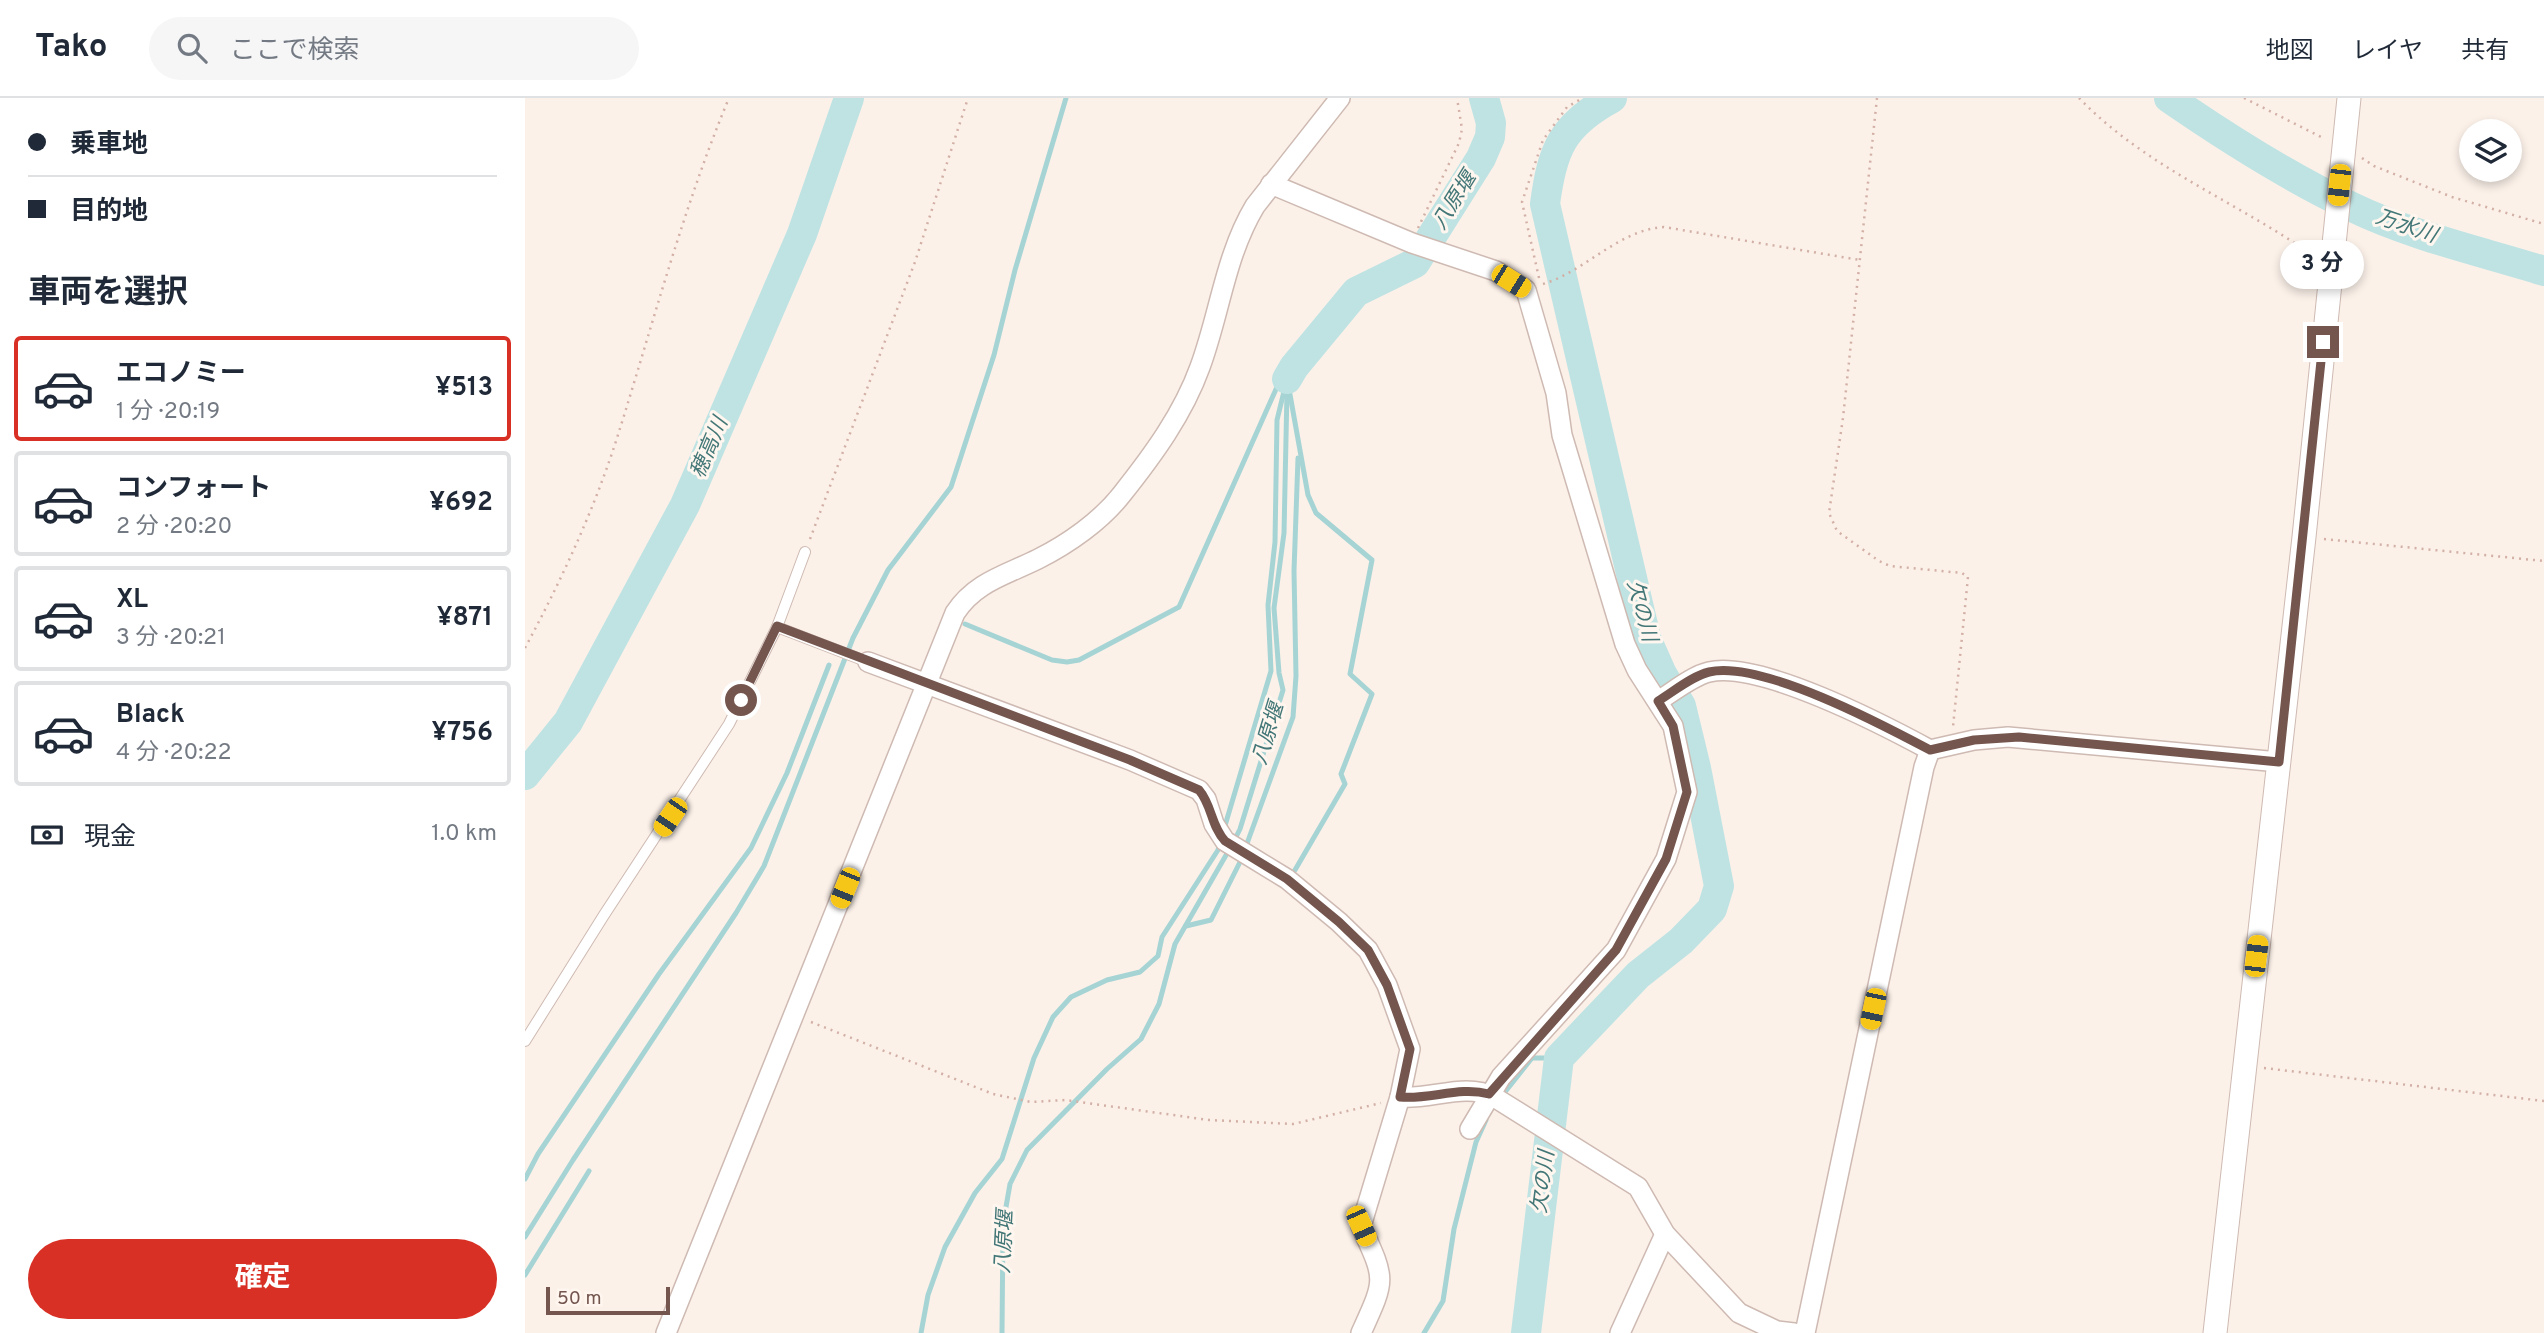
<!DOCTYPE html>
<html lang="ja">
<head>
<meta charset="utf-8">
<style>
  :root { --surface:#fff; --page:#f6f6f7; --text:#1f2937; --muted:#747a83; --line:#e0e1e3; --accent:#d93025 }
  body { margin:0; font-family:Overpass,"Noto Sans JP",sans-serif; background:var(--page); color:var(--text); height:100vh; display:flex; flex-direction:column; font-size:26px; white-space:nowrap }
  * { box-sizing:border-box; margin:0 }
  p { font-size:23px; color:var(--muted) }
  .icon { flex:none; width:38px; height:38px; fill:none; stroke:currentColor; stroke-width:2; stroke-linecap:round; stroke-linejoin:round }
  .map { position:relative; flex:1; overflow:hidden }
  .panel { display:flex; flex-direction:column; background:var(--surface); width:525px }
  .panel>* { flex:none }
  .guide { display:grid; align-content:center; height:154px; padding:0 28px; background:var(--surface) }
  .tools { position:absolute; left:1934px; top:21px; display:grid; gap:14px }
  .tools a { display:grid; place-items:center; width:63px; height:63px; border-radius:50%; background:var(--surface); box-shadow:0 4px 10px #0003; font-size:35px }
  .scale { position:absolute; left:21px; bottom:18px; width:124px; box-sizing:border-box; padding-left:7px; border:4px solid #74564e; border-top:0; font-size:19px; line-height:24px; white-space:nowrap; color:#74564e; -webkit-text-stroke:5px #fef6ef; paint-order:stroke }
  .end { position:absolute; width:32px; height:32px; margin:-16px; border:9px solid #74564e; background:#fff; box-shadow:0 0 0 4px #fff }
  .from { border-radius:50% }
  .bubble { position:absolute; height:49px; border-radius:24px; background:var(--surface); box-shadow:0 4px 10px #0003; font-size:23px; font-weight:700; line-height:49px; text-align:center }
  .car { position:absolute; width:21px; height:42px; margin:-21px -10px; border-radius:9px; box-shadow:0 0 5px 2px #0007; background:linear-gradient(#f5c518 24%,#345 0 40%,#f5c518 0 76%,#345 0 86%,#f5c518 0) }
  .guide b { display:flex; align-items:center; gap:24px; height:66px; font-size:26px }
  .guide b+b { border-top:2px solid var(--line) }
  .guide i { width:18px; height:18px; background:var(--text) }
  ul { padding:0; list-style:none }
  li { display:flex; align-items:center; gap:21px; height:105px; margin:0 14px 10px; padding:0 14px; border:4px solid var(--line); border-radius:7px }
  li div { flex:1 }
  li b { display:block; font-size:26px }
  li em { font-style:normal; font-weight:700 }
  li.on { border-color:var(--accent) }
  li>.icon { width:63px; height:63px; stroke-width:1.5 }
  h2 { padding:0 28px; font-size:32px; line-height:84px }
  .pay { display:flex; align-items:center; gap:18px; height:77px; padding:0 28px; font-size:26px }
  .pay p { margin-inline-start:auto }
  .button { display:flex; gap:14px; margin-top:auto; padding:14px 28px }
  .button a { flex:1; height:80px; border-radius:42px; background:var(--accent); color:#fff; font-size:28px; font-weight:700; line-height:80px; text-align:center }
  header { display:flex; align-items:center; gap:42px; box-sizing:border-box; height:98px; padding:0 35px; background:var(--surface); border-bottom:2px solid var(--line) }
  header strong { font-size:33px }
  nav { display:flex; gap:38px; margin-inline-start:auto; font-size:24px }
  .search { width:490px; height:63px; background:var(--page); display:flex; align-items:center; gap:18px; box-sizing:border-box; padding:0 24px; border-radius:38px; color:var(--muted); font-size:26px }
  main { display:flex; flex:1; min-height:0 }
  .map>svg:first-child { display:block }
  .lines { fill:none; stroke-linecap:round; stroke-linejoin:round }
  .stream { stroke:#a6d4d4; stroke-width:5 }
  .river { stroke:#bfe3e3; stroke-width:30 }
  .service-casing { stroke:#cebab2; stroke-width:12 }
  .minor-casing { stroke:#cebab2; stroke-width:22 }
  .tertiary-casing { stroke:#cebab2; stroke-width:25 }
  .path { stroke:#d3b0a6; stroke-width:2.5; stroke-dasharray:2 5; stroke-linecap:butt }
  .service { stroke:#fff; stroke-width:10 }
  .minor { stroke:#fff; stroke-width:19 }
  .tertiary { stroke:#fff; stroke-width:23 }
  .route { stroke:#74564e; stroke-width:9 }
  .labels { text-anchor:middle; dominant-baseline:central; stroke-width:6; stroke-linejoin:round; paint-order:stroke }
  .water-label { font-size:21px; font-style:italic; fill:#437777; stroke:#fef6ef }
</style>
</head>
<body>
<header>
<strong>Tako</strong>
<div class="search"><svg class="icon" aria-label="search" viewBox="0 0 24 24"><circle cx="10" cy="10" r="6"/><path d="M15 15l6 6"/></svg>ここで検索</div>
<nav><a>地図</a><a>レイヤ</a><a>共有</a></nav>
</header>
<main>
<section class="panel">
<div class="guide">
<b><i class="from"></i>乗車地</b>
<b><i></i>目的地</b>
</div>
<h2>車両を選択</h2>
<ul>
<li class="on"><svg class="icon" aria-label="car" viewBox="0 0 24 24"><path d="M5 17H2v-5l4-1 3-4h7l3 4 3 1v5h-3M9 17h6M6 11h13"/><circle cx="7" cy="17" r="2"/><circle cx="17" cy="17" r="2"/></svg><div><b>エコノミー</b><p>1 分 · 20:19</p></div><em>¥513</em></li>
<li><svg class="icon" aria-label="car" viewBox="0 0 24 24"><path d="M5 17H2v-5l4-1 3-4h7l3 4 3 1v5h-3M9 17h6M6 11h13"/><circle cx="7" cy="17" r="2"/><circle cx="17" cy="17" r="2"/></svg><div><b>コンフォート</b><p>2 分 · 20:20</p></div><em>¥692</em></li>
<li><svg class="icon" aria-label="car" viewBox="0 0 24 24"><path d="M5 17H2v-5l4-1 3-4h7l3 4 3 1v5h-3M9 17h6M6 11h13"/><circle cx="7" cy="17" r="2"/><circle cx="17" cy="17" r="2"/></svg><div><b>XL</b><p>3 分 · 20:21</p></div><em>¥871</em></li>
<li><svg class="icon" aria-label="car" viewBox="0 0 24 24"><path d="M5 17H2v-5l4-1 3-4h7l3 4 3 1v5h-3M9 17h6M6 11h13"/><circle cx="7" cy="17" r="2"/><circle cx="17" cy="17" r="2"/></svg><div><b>Black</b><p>4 分 · 20:22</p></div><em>¥756</em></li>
</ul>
<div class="pay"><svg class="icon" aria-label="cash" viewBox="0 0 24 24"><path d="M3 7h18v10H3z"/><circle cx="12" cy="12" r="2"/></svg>現金<p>1.0 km</p></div>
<div class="button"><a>確定</a></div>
</section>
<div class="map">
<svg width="2019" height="1235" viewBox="0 0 2019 1235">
  <rect width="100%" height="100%" fill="#fbf1e9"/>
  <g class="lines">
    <g class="stream">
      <path d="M764 291 783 397 791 415 847 462 825 576 847 596 816 676 820 686 770 772"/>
      <path d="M440 526 527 562 542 564 554 562 654 509 752 289 762 281"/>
      <path d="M699 731 746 573 743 507 750 444 752 322 762 281"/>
      <path d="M709 743 715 731 758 592 754 575 749 510 759 435 762 293"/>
      <path d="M720 751 768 619 771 578 769 473 773 360"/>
      <path d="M661 828 686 822 717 760"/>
      <path d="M976 999 1007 960H1034"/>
      <path d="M0 1081 13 1056 134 876 226 750 262 675 304 567"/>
      <path d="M0 1139 48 1062 211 815 239 768 328 540 363 472 426 389 469 257 490 172 541 0"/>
      <path d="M0 1177 64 1073"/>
      <path d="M396 1235 403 1197 420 1149 450 1095 477 1061 509 960 528 919 546 899 582 882 615 874 633 858 637 839 693 752 696 744"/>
      <path d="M477 1235 478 1126 485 1086 502 1052 582 971 616 941 634 906 650 846 704 752"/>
      <path d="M899 1235 918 1203 929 1131 951 1044 961 1022"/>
    </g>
    <g class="river">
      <path d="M1644 0C1702 40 1763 79 1827 109 1887 138 1955 153 2019 173"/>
      <path d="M762 281 769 269 831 194 890 165 956 60 965 39 966 25 959 0"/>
      <path d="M0 677 43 624 160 407 277 136 324 0"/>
      <path d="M1001 1235 1034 960 1113 877 1156 843 1187 811 1194 788 1171 670 1156 608 1137 576 1121 540 1020 106C1027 52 1037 27 1087 0"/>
    </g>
    <g class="service-casing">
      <g id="service">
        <path d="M252 529 343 564"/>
        <path d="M0 943 79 817 204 626 252 529 280 454"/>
      </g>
    </g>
    <g class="minor-casing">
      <g id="minor">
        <path d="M746 86 887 145 971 173 1001 192 1031 295 1037 337 1100 546 1112 572 1148 628 1162 694 1141 761 1091 852 976 979 945 1031"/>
        <path d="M343 564 605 662 674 692 681 701 689 726 700 743 762 781 814 824 843 852 862 887 885 951 875 999 836 1128C861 1183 861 1180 836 1235"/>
        <path d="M1133 603C1148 594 1167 578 1184 574 1234 562 1359 627 1405 652L1449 642 1483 639 1754 664"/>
        <path d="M875 999C906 1002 940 984 969 999L1113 1089 1140 1136 1214 1215 1252 1233 1269 1235"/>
        <path d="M141 1235 430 515C450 484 481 477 513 461 543 446 576 423 597 396 628 357 658 316 675 269 695 215 700 158 730 108L815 0"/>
        <path d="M1095 1235 1140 1136"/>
        <path d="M1280 1235 1399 669 1405 652"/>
      </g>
    </g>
    <g class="tertiary-casing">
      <path id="tertiary" d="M1690 1235 1779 439 1824 0"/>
    </g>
    <g class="path">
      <path d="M1352 0 1318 320 1304 415 1312 433 1354 463 1365 468 1437 475 1443 479 1428 629"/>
      <path d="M1554 0C1621 69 1706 101 1783 154L1785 176"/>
      <path d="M1719 0 1800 41"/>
      <path d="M1837 60 1849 68 1927 99 2019 126"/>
      <path d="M893 130 934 45 937 31 932 0"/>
      <path d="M1014 180 997 104 1018 42 1042 9 1058 0"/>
      <path d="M1018 186C1061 173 1093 132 1139 129L1335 162"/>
      <path d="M285 441 390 164 443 0"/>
      <path d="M1799 441 2019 463"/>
      <path d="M0 550C36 483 69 412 92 340 128 226 158 110 204 0"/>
      <path d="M286 924 468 996 506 1004 540 1002 684 1022 768 1026 856 1005"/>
      <path d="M1739 970 2019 1003"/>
    </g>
    <use href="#service" class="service"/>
    <use href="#minor" class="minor"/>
    <use href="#tertiary" class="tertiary"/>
  </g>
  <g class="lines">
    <path class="route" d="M216 602 252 528 605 662 674 692C687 707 686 728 700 743L762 781 814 824 843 852 862 887 885 951 875 999C905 1002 934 988 964 996L1091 852 1141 761 1162 694 1148 628 1133 603C1148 594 1167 578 1184 574 1236 562 1358 627 1405 652L1449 642 1494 639 1754 664 1798 244"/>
  </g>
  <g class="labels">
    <g class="water-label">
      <text transform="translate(930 103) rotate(-58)">八原堰</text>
      <text transform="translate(1881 129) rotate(19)">万水川</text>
      <text transform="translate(185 350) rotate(-67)">穂高川</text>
      <text transform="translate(1116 513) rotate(75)">欠の川</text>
      <text transform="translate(744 636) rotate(-73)">八原堰</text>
      <text transform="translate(1019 1084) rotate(-83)">欠の川</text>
      <text transform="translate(480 1144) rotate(-87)">八原堰</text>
    </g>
  </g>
</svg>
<div class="tools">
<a><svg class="icon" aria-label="layers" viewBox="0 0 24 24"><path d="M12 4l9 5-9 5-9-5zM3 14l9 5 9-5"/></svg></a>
</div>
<div class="scale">50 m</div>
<i class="end from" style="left:216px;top:602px"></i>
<i class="end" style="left:1798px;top:244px"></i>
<div class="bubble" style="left:1755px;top:142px;width:84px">3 分</div>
<i class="car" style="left:1814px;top:87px;rotate:186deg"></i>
<i class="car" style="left:986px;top:183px;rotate:122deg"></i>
<i class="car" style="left:145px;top:719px;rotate:214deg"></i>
<i class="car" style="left:320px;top:790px;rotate:202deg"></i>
<i class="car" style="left:1731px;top:858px;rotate:7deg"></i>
<i class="car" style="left:1348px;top:911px;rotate:192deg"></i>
<i class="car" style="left:836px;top:1128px;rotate:156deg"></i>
</div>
</main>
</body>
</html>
